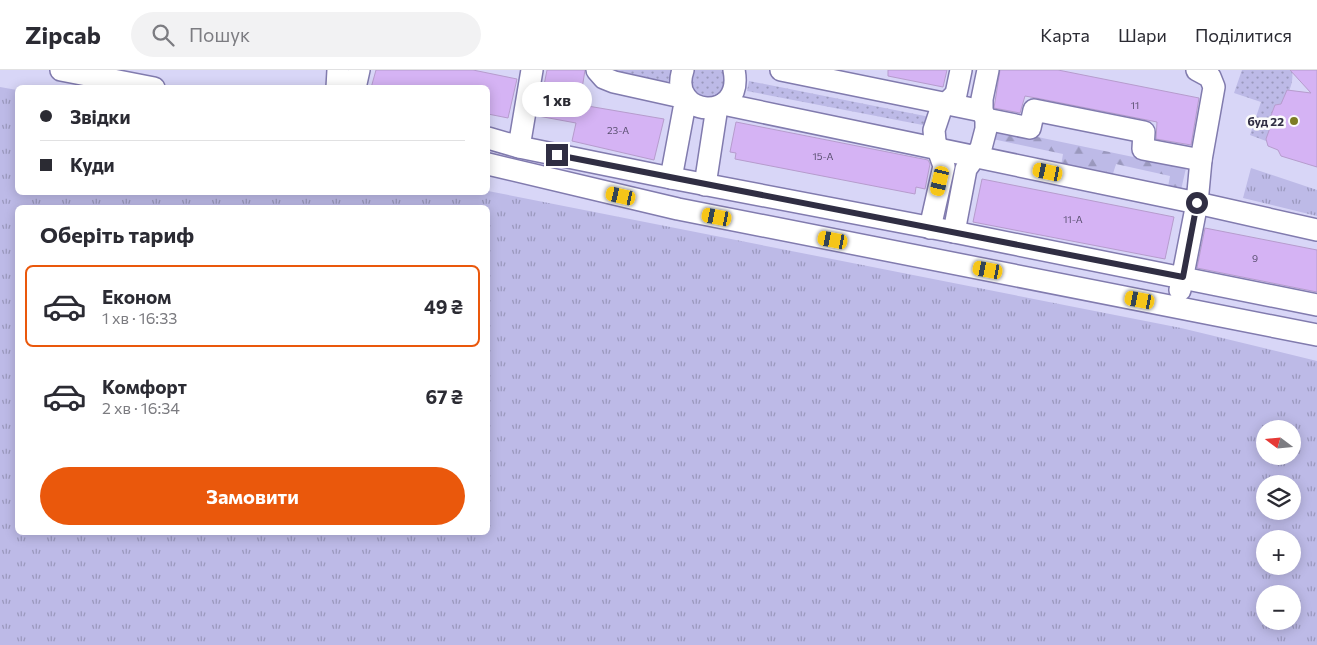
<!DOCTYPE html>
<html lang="uk">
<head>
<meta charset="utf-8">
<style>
  :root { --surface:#fff; --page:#f2f2f3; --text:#2b2b33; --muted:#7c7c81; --line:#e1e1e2; --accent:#ea580c }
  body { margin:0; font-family:Commissioner,sans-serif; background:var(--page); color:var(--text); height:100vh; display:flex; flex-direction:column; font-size:19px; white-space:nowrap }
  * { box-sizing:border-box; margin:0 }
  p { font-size:16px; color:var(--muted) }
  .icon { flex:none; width:28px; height:28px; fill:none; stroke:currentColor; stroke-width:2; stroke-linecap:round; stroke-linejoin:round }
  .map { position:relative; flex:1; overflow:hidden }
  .panel { position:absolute; left:15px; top:135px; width:475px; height:330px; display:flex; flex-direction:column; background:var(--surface); border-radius:8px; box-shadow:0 2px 12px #0003 }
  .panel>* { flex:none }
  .top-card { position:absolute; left:15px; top:15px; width:475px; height:110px; border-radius:8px; box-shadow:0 2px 12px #0003; display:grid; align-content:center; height:110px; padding:0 25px; background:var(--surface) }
  .needle { width:32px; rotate:286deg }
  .buttons { position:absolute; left:1256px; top:350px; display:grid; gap:10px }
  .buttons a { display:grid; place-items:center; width:45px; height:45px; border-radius:50%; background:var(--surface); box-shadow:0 2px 12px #0003; font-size:25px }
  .end { position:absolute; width:22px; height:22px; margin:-11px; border:6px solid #302e43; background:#fff; box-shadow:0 0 0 2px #fff }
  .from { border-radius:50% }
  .bubble { position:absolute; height:35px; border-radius:18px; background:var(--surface); box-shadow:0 2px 12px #0003; font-size:16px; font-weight:700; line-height:35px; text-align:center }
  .car { position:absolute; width:15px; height:30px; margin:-15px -8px; border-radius:6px; box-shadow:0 0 4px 1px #0007; background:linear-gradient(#f5c518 24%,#345 0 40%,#f5c518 0 76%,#345 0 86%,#f5c518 0) }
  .top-card b { display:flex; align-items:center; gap:18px; height:48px; font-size:19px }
  .top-card b+b { border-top:1px solid var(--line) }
  .top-card i { width:12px; height:12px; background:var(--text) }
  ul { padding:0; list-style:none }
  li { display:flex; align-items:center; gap:15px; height:82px; margin:0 10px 8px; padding:0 15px; border:2px solid transparent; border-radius:8px }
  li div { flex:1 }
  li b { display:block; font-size:19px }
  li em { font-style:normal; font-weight:700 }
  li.active { border-color:var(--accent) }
  li>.icon { width:45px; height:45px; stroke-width:1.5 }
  h2 { padding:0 25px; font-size:22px; line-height:60px }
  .action { display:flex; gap:10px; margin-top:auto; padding:10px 25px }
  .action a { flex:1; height:58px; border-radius:30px; background:var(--accent); color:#fff; font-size:20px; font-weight:700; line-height:58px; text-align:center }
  header { display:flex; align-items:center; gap:30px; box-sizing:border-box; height:70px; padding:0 25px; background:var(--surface); border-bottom:1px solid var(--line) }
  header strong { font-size:24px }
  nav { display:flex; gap:28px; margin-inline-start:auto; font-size:18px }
  .search { width:350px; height:45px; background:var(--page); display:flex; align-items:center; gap:12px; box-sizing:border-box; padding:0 18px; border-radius:28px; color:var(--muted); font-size:19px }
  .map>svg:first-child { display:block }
  .grass { fill:url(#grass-tufts); fill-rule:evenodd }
  .forest { fill:url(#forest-firs) }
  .park { fill:url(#park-dots) }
  .building { fill:#d5b3f4; stroke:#b69ccd }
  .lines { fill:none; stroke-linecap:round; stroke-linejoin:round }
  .minor-casing { stroke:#817bae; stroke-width:24 }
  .minor { stroke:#fff; stroke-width:21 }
  .route { stroke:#302e43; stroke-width:6 }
  .poi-dot { fill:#7d7c24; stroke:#fbfbfb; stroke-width:2 }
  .labels { text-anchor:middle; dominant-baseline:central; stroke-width:5; stroke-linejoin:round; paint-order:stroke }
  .number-label { font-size:10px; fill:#594f6f }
  .poi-label { font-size:12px; font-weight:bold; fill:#302e43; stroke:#fbfbfb; text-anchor:end }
</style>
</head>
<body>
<header>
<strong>Zipcab</strong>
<div class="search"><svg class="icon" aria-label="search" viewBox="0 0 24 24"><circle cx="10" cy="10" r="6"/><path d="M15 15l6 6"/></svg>Пошук</div>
<nav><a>Карта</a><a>Шари</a><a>Поділитися</a></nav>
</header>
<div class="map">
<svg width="1317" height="575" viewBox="0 0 1317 575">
  <defs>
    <pattern id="grass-tufts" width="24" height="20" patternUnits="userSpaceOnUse" patternTransform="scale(1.25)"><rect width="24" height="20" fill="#bdbae7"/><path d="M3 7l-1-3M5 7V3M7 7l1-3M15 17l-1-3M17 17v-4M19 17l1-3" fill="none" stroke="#9a98bd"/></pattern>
    <pattern id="forest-firs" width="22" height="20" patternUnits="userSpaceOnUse" patternTransform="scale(1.25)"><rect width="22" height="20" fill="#bdbae7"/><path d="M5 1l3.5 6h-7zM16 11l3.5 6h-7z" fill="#9a98bd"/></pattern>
    <pattern id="park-dots" width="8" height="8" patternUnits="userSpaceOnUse" patternTransform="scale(1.25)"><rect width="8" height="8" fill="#bdbae7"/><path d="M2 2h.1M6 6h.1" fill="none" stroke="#9a98bd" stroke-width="1.8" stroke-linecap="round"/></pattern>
  </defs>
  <rect width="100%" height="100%" fill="#d8d6f7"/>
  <g class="grass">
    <path d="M0 17 17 20 18 122 488 121 1181 258 1317 291V575H0ZM18 138H488V462H18ZM1265 359H1292V386H1265ZM1265 414H1292V441H1265ZM1265 469H1292V496H1265ZM1265 524H1292V551H1265Z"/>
    <path d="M1251 98 1317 120V146L1243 128Z"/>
  </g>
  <path class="forest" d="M990 57 1186 98 1181 120 1168 117 1170 106 1116 94 1112 107 1061 96 1063 84 988 68Z"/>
  <g class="park">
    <path d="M608 0H673C673 8 666 13 660 18Z"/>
    <path d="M688 0H727L731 9 718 29 693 25Z"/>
    <path d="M1242 0H1292C1294 13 1289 23 1281 34L1275 35 1270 48 1271 55 1266 71 1250 65 1261 32 1234 23Z"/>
    <path d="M749 11 930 47 928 56 747 21Z"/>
  </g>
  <g class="building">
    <path d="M376 0H473L517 9 508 48 488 44V18H371Z"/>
    <path d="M547 0H585L582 19 576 34 664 49 654 90 572 71 576 53 538 46Z"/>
    <path d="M888 0H947L943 17 888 6Z"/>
    <path d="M1000 0H1058L1199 28 1191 75 1156 69 1157 52 1036 28 1025 26 1020 43 994 38Z"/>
    <path d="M1290 0H1317V97L1281 86 1278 80 1268 76 1266 69 1271 55 1270 48 1275 35 1281 34 1287 20 1311 23Z"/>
    <path d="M736 52 928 90 930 94 925 119 916 117 915 124 735 89 736 83 730 82Z"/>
    <path d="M982 109 1174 147 1165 189 973 152Z"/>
    <path d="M1205 158 1317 180V222L1197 198Z"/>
  </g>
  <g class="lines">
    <g class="minor-casing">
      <g id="minor">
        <path d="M61 0 154 18"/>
        <path d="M597 0 604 8 614 12 686 28 671 108"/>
        <path d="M683 0C667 47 745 54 734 0"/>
        <path d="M781 0 982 41"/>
        <path d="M337 18 338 0"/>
        <path d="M355 18 359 0"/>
        <path d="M723 34 1197 133 1201 90 1214 17 1210 7 1197 0"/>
        <path d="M986 49 1030 58 1034 40 1144 62 1143 79 1201 90"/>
        <path d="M488 68 519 77 671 108 954 162 1317 235"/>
        <path d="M519 77 532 0"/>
        <path d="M488 94 678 139 1317 265"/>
        <path d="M705 115 717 37"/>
        <path d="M930 158 944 96 935 71 934 60 941 39 956 24 961 0"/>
        <path d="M954 162 966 99 981 78 986 59V49L982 41V29L988 0"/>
        <path d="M1180 220 1197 133 1317 160"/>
      </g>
    </g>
    <use href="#minor" class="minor"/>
  </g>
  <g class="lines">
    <path class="route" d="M557 85 1183 207 1197 133"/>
  </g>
  <circle class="poi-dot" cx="1294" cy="51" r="5"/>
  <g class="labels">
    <g class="number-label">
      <text x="1135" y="35">11</text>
      <text x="618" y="60">23-А</text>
      <text x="823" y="86">15-А</text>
      <text x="1073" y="149">11-А</text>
      <text x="1255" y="188">9</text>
    </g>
    <g class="poi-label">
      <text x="1284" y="51">буд 22</text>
    </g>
  </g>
</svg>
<div class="buttons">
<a><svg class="needle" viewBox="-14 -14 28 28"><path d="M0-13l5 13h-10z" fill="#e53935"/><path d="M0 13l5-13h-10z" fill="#7c7c81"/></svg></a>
<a><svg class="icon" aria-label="layers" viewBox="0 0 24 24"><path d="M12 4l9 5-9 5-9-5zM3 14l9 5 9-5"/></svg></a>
<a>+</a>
<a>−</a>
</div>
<i class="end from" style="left:1197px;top:133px"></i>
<i class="end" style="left:557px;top:85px"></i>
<div class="bubble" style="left:522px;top:12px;width:70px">1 хв</div>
<i class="car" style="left:1048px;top:102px;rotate:282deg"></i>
<i class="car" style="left:940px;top:111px;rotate:193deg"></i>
<i class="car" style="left:621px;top:126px;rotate:283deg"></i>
<i class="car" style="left:717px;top:147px;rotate:281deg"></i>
<i class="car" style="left:833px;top:170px;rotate:281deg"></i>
<i class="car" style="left:988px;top:200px;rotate:281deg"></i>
<i class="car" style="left:1140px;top:230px;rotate:281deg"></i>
<div class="top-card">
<b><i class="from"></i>Звідки</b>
<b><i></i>Куди</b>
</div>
<section class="panel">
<h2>Оберіть тариф</h2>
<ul>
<li class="active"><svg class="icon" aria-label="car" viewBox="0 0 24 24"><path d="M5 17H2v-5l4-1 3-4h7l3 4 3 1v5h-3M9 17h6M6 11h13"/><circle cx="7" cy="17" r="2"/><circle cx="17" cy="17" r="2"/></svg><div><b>Економ</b><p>1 хв · 16:33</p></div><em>49 ₴</em></li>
<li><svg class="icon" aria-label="car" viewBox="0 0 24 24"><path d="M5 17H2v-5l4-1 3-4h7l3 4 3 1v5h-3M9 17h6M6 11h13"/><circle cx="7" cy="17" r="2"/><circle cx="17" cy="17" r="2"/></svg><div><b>Комфорт</b><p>2 хв · 16:34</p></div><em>67 ₴</em></li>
</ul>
<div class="action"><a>Замовити</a></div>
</section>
</div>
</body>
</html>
